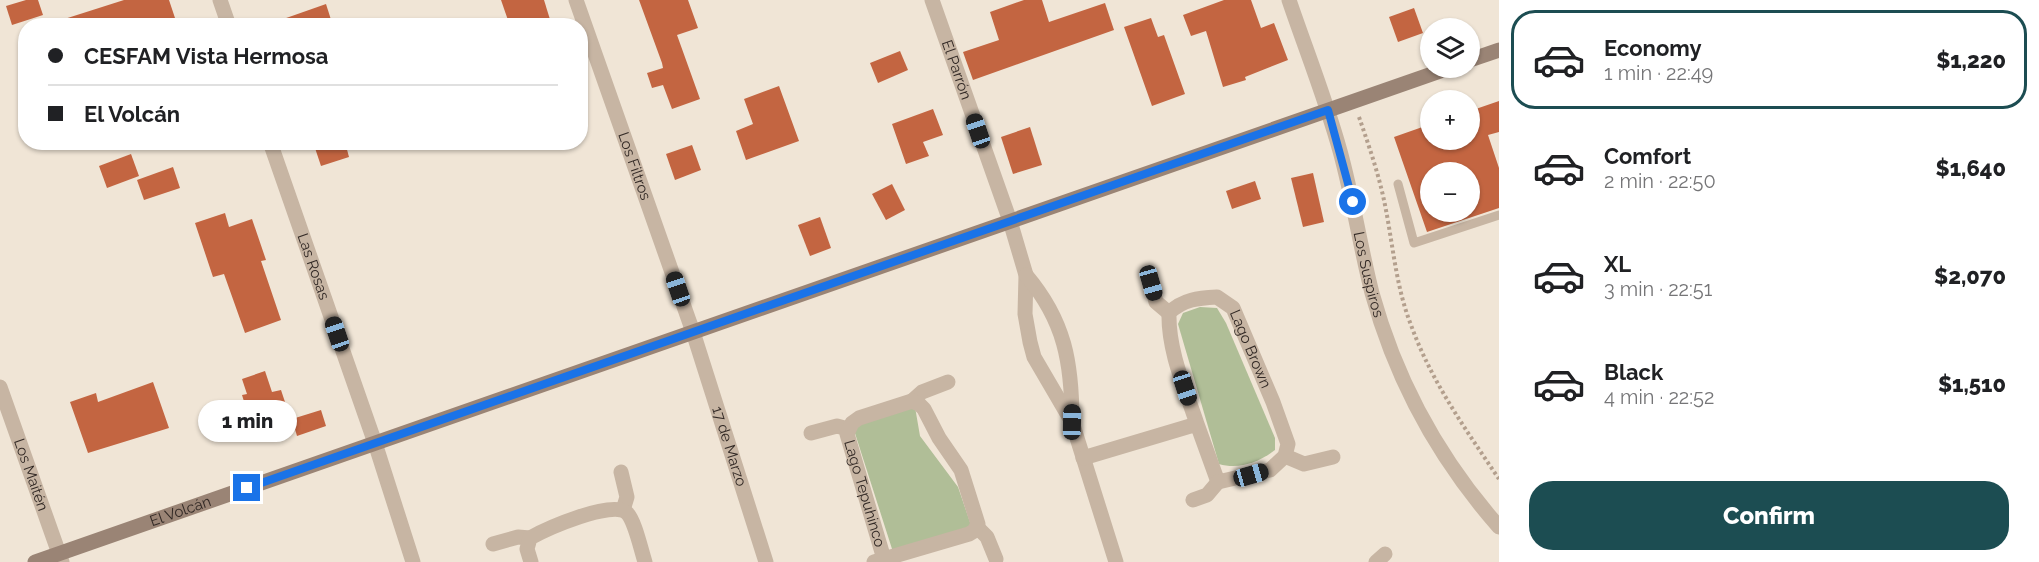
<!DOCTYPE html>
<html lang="en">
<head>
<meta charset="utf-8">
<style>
  :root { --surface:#fff; --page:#f6f6f6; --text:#202124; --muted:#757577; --line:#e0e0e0; --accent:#1c4d52 }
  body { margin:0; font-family:Raleway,sans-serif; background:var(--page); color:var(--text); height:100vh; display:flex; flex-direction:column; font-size:22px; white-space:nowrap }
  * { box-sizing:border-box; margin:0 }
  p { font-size:20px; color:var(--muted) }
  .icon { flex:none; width:33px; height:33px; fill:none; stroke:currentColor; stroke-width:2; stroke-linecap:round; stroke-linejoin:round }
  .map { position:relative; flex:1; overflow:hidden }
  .panel { display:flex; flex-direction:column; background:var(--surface); width:540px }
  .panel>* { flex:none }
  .banner { position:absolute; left:18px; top:18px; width:570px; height:132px; border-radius:24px; box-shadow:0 2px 4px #0004; display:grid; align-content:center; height:132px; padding:0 30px; background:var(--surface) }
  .buttons { position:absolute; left:1420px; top:18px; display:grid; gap:12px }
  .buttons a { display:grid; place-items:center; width:60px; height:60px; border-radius:50%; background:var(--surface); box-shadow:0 2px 4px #0004; font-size:30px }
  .end { position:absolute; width:27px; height:27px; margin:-14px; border:8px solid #1a73e8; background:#fff; box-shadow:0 0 0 3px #fff }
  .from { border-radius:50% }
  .bubble { position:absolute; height:42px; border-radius:21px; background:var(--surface); box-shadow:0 2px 4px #0004; font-size:20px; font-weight:800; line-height:42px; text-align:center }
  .car { position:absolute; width:18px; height:36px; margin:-18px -9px; border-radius:8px; box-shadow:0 0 4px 2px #0007; background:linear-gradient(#222 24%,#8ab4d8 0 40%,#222 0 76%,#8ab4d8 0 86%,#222 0) }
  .banner b { display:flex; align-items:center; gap:21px; height:57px; font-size:22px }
  .banner b+b { border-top:2px solid var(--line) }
  .banner i { width:15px; height:15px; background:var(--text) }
  ul { padding:10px 0 0; list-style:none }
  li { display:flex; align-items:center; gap:18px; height:99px; margin:0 12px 9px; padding:0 18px; border:3px solid transparent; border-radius:24px }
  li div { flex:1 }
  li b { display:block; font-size:22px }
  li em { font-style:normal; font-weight:800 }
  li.active { border-color:var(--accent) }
  li>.icon { width:54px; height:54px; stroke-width:1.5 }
  .primary-button { display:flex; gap:12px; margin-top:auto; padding:12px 30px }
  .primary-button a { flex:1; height:69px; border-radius:24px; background:var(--accent); color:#fff; font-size:24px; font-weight:800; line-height:69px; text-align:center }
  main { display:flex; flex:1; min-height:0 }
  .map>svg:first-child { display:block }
  .green { fill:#b0be97 }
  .building { fill:#c36541; fill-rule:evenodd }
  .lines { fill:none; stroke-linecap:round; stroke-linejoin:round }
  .path { stroke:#b39f8d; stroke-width:4; stroke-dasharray:3 3; stroke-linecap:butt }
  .lane { stroke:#c7b5a3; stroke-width:9 }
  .street { stroke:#c7b5a3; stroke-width:15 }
  .secondary { stroke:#9a8475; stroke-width:15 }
  .route { stroke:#1a73e8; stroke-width:8 }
  .labels { text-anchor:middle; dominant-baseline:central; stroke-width:4.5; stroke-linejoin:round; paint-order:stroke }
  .street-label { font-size:15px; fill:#322925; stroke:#f8efe2 }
</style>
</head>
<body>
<main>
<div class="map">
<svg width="1499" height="562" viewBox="0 0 1499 562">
  <rect width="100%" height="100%" fill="#f0e5d6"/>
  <g class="green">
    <path d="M1200 307 1217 308 1226 323 1275 438V450C1259 462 1239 470 1219 464L1178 324 1183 313Z"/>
    <path d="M915 407 920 436 958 487 972 528 893 552 853 427Z"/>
  </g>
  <g class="building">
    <path d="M26 0H38L43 15 12 25 6 6Z"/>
    <path d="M124 0H169L175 18 153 26H55V22Z"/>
    <path d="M501 0H544L552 26H510Z"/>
    <path d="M639 0H688L698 28 677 35 700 99 672 109 663 85 652 88 647 73 663 68 662 63Z"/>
    <path d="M1024 0H1042L1049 22 1105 3 1114 30 973 80 963 52 999 40 990 12Z"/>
    <path d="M1224 0H1251L1261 28 1274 23 1288 60 1245 77 1246 80 1223 87 1206 31 1191 36 1183 15Z"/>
    <path d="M326 4 333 26H272V23Z"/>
    <path d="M1414 8 1423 33 1398 42 1389 17Z"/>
    <path d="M1151 18 1158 37 1164 35 1185 94 1152 106 1124 27Z"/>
    <path d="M900 51 908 70 878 83 870 63Z"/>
    <path d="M779 86 799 141 746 160 736 131 753 124 744 99Z"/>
    <path d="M1499 101V132L1488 135 1499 168V208L1427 232 1394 137 1431 124V140H1470V111ZM1431 172H1470V212H1431Z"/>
    <path d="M933 109 943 135 923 142 929 156 906 164 892 124Z"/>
    <path d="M1030 127 1042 165 1013 174 1001 137Z"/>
    <path d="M313 142H345L349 157 321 166Z"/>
    <path d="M692 145 701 170 675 180 666 154Z"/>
    <path d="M131 154 139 176 107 188 99 166Z"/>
    <path d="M173 167 180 188 144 200 137 180Z"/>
    <path d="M1313 173 1324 222 1303 227 1291 178Z"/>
    <path d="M1255 181 1261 199 1232 209 1226 191Z"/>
    <path d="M892 184 905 210 886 220 872 194Z"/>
    <path d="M225 213 229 227 252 219 266 260 261 261 281 320 245 333 224 274 213 277 195 223Z"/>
    <path d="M820 217 831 248 810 256 798 225Z"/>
    <path d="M265 371 272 392 281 390 289 414 252 427 242 395 247 394 242 379Z"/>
    <path d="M153 382 169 428 88 453 70 402 96 393 98 402Z"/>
    <path d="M321 410 326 426 297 436 292 419Z"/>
  </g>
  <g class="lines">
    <path class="path" d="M1359 117C1369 146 1379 175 1385 205 1393 245 1396 287 1411 325 1431 381 1466 430 1499 479"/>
    <path class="lane" d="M1398 184 1414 243 1499 215"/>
    <g class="street">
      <path d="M220 0 229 26"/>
      <path id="s1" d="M576 0 693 332 766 562"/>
      <path id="s2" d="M932 0 1010 221 1026 275 1025 314 1030 342 1034 357 1072 422 1116 562"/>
      <path id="s3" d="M1289 0C1306 50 1326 100 1340 151 1353 198 1360 246 1372 293 1396 380 1439 459 1499 527"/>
      <path id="s4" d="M270 142 375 443 413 562"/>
      <path d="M1026 275C1065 321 1072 363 1072 422"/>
      <path d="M1151 283 1156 302 1169 313"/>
      <path id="s5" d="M0 387 62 562"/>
      <path d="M912 401 922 392 948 382"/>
      <path d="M811 433 837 426 848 429"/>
      <path d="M1285 456 1304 464 1333 457"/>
      <path id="s6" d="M1083 458 1197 424C1185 388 1168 351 1169 313 1183 299 1199 298 1217 297L1233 308 1273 402 1288 444 1285 456 1270 470 1218 482 1197 424"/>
      <path d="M621 472 627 497 623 510"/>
      <path d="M1193 500 1207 495 1218 482"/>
      <path d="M977 527 987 537 996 559"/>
      <path d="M493 544 518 537 530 538"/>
      <path d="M531 562 527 549 530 538C546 529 613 499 627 513 635 521 641 550 645 562"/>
      <path id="s7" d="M874 562 884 559 969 534 974 531 978 524 961 470 939 438 924 409 919 404 912 401 859 418 852 423 847 434 884 559"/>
      <path d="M1376 562 1385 554"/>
    </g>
    <g class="secondary">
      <path d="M1470 60 1499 50"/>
      <path id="s8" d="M35 562 1449 68"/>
    </g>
  </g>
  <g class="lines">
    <path class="route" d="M247 488 1328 110 1353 202"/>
  </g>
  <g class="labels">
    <g class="street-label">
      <text stroke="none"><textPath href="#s2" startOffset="74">El Parrón</textPath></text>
      <text stroke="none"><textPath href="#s1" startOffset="176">Los Filtros</textPath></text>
      <text stroke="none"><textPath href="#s4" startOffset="132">Las Rosas</textPath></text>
      <text stroke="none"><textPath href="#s3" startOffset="286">Los Suspiros</textPath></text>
      <text stroke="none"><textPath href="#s6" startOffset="350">Lago Brown</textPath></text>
      <text stroke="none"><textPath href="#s1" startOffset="472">17 de Marzo</textPath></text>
      <text stroke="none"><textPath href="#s5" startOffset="93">Los Maitén</textPath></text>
      <text stroke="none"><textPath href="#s7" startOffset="394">Lago Tepuhinco</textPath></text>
      <text stroke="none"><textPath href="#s8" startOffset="154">El Volcán</textPath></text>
    </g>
  </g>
</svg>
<div class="buttons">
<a><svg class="icon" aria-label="layers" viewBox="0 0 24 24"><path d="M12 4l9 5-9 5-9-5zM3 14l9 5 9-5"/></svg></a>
<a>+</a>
<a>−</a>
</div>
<i class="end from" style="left:1353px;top:202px"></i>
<i class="end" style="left:247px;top:488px"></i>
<div class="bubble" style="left:198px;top:400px;width:99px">1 min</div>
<i class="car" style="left:978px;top:131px;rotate:341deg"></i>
<i class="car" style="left:1151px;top:283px;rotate:164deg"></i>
<i class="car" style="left:678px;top:289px;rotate:341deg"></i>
<i class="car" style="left:337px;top:334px;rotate:341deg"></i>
<i class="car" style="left:1185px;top:388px;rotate:162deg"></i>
<i class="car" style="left:1072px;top:422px;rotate:1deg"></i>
<i class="car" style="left:1251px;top:475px;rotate:74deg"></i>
<div class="banner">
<b><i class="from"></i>CESFAM Vista Hermosa</b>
<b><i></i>El Volcán</b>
</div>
</div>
<section class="panel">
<ul>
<li class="active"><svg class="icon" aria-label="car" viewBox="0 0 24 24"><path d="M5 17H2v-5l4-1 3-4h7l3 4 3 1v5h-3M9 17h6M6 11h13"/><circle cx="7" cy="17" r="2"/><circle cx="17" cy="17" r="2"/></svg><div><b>Economy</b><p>1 min · 22:49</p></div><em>$1,220</em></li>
<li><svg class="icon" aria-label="car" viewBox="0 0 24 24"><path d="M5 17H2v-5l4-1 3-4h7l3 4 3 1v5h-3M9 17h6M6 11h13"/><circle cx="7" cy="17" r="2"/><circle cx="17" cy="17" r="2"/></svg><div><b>Comfort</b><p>2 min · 22:50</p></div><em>$1,640</em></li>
<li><svg class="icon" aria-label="car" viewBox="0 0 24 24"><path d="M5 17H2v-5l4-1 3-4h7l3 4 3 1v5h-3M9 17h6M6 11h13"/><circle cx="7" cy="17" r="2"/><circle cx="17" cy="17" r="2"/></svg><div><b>XL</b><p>3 min · 22:51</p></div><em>$2,070</em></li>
<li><svg class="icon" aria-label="car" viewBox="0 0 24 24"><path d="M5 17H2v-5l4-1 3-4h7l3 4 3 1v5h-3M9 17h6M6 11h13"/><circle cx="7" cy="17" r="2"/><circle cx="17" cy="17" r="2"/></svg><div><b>Black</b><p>4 min · 22:52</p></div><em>$1,510</em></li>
</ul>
<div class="primary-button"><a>Confirm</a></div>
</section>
</main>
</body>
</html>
